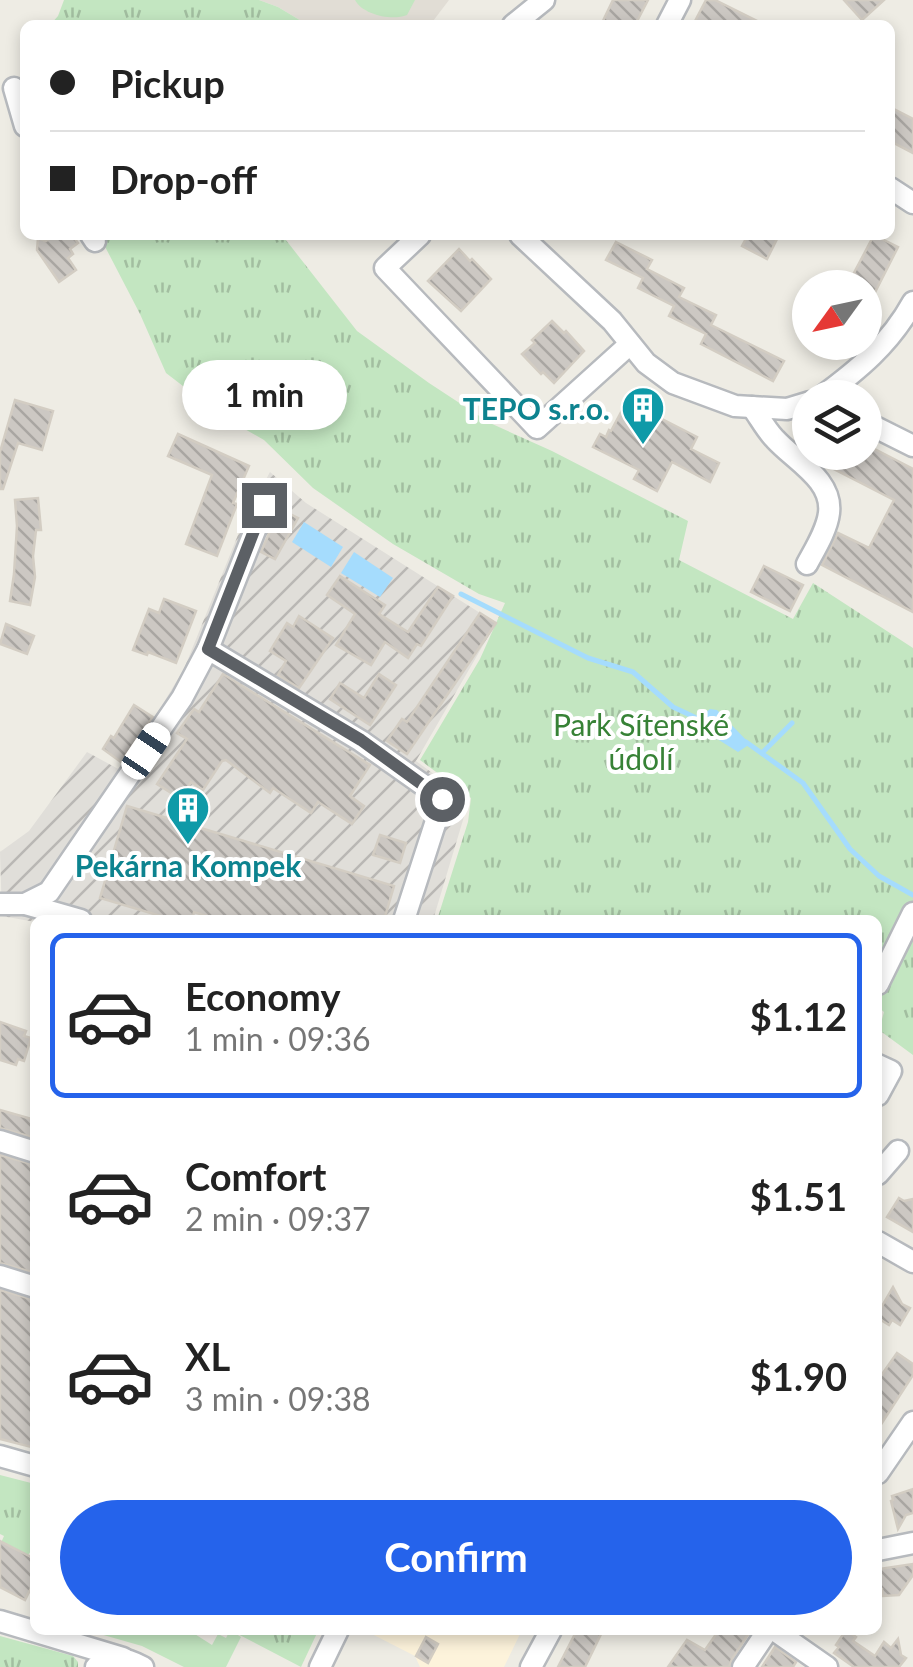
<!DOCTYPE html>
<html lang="en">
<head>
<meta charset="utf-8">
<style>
  :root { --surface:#fff; --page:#f6f6f6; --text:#222; --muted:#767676; --line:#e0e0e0; --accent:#2563eb }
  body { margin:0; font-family:Lato,sans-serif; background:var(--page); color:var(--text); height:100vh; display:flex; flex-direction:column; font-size:38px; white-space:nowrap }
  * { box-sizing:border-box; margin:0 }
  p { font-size:32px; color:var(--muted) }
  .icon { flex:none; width:55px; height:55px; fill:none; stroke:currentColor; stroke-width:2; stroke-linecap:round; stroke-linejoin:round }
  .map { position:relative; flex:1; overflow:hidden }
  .panel { position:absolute; left:30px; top:915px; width:852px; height:720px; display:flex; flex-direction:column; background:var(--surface); border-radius:15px; box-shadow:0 5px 15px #0003 }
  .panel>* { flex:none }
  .banner { position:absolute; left:20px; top:20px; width:875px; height:220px; border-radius:15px; box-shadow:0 5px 15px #0003; display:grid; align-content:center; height:220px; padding:0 30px; background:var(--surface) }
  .needle { width:65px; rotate:237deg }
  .fabs { position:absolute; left:792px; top:270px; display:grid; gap:20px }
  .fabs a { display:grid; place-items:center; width:90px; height:90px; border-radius:50%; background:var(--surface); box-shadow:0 5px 15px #0003; font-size:50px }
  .end { position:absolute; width:45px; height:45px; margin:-22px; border:12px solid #5c6065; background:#fff; box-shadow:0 0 0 5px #fff }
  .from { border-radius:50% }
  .bubble { position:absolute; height:70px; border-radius:35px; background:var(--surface); box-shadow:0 5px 15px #0003; font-size:32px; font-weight:700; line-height:70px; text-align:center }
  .car { position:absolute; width:30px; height:60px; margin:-30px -15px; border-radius:12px; box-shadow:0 0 8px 2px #0007; background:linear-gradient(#fff 24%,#345 0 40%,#fff 0 76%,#345 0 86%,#fff 0) }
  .banner b { display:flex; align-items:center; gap:35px; height:95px; font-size:38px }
  .banner b+b { border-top:2px solid var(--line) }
  .banner i { width:25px; height:25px; background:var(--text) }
  ul { padding:18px 0 0; list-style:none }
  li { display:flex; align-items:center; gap:30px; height:165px; margin:0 20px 15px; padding:0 10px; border:5px solid transparent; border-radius:15px }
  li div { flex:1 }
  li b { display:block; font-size:38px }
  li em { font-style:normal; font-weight:700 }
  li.selected { border-color:var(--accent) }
  li>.icon { width:90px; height:90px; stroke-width:1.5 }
  .button { display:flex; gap:20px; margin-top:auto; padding:20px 30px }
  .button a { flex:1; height:115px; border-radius:60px; background:var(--accent); color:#fff; font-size:40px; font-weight:700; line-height:115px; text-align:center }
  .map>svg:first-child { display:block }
  .commercial { fill:#fdf3db }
  .industrial { fill:url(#industrial-furrows) }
  .education { fill:#e1ddd5 }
  .grass { fill:#c3e6c1 }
  .park { fill:url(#park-tufts) }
  .water { fill:#a5dcfd }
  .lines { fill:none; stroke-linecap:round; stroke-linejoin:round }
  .stream { stroke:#a5dcfd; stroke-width:5 }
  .building { fill:url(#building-back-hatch); stroke:#d3cdc3; stroke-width:2.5 }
  .minor-casing { stroke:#b7babe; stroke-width:25 }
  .minor { stroke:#fff; stroke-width:20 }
  .route { stroke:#5c6065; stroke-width:12 }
  .labels { text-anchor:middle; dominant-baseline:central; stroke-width:8; stroke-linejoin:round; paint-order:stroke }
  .culture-label { font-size:30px; font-weight:bold; fill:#0d838f; stroke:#fff; text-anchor:end }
  .park-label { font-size:30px; fill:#378236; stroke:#fff }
</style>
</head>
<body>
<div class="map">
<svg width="913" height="1667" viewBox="0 0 913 1667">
  <defs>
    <pattern id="industrial-furrows" width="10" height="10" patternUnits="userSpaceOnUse" patternTransform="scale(2.5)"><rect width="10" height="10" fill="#e0ded9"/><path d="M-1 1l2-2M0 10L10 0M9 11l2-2" fill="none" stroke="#b9b7b4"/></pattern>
    <pattern id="park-tufts" width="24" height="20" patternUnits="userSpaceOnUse" patternTransform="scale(2.5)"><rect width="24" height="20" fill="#c3e6c1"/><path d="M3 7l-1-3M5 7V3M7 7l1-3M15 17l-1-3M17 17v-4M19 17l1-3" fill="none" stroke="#a2bea0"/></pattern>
    <pattern id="building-back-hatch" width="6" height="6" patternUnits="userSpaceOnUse" patternTransform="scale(2.5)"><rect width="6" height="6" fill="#ccc8c3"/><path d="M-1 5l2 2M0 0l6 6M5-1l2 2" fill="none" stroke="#a9a6a2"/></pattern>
  </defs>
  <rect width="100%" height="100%" fill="#eeece4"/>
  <path class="commercial" d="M364 1630H522L504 1667H420L415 1656Z"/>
  <path class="industrial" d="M270 472 306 503 496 623 416 761 469 800 433 920 35 922 2 916 0 852 29 831 87 752 122 771 184 669 244 520Z"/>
  <path class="education" d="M259 0H449L430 25H308L278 7Z"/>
  <g class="grass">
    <path d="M355 0H415L407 15C392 21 363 15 355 0Z"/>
    <path d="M86 1630H141L148 1633 150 1630H182L188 1633 190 1631 212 1645 218 1634 226 1638 230 1630 241 1637 226 1667H184L142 1646Z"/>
  </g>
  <g class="park">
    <path d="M64 0H259L278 7 308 25H50L58 16Z"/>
    <path d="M99 235H282L357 331 429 383 490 423 552 451 688 521 679 560 793 619 813 583 913 648V1055L879 1030 884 1012 878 1007V920H437L468 822 471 798 420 760 480 659 505 603 479 594 393 544 313 488 264 440 222 416 166 373 140 314Z"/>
    <path d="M0 1475 35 1484V1553L31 1551 28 1555 0 1545 4 1536 0 1534Z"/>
    <path d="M230 1630H316L318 1631 301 1667Z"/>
    <path d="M0 1636 73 1656 78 1662V1667H0Z"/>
  </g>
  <g class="water">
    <path d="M304 522 343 547 331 567 292 542Z"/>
    <path d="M354 552 393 578 380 597 341 573Z"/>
    <path d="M710 709 717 710 750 744 738 752 703 730 699 726 705 713Z"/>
  </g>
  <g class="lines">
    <g class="stream">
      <path d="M461 594 588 658 633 672 673 707 705 722"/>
      <path d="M746 742 803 783 850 849 879 876 913 895"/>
      <path d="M762 753 792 723"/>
    </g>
  </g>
  <g class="building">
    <path d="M613 0H648L635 25H601Z"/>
    <path d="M706 0H715L765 25H693Z"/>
    <path d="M844 0H884L862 20Z"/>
    <path d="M890 107 913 119V153L890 141Z"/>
    <path d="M54 235H72L78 243 70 249 73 254 68 258 76 270 59 282 37 250 38 238 46 241Z"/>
    <path d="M748 235H779L767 259 742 246Z"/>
    <path d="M874 235 898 247 865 312V288H846Z"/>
    <path d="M616 242 652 260 647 269 684 288 679 297 716 315 711 325 784 361 773 381 701 344 706 334 669 316 674 306 638 288 643 278 606 260Z"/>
    <path d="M459 249 470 261 472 259 491 279 461 311 428 281Z"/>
    <path d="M552 321 564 333 566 331 584 351 554 383 543 372 541 374 522 354 535 343 532 340Z"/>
    <path d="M15 400 53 411 42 450 18 443 3 489H0V452Z"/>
    <path d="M627 401 697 437 691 449 719 463 710 482 672 462 657 491 634 479 639 470 593 447 600 434 606 437 609 430 611 431Z"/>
    <path d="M178 434 249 466 233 503 237 504 217 556 186 544 212 475 168 456Z"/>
    <path d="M865 444 913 469V612L822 565 838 533 869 548 894 500 822 463 810 452H865Z"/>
    <path d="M38 498 41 530H36L33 556 35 577 30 605 10 601 14 574 17 526 15 500Z"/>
    <path d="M280 509 298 518 275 559 261 552Z"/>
    <path d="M764 566 803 585 790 611 751 592Z"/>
    <path d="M340 576 385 605 379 614 408 632 438 587 453 596 421 646 417 644 408 658 385 642 371 665 336 645 355 614 327 595Z"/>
    <path d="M164 599 196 611 176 663 148 652 147 655 133 650 149 609 159 613Z"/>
    <path d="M480 613 496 623 407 754 387 741 402 719 407 722Z"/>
    <path d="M299 616 333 638 299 688 278 675 286 661 270 651 287 623 293 627Z"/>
    <path d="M6 624 34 636 27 654 0 644Z"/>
    <path d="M223 674 370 765 350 796 364 806 352 824 318 802 311 813 273 788 270 793 226 760 222 761 203 790 191 782 181 799 157 784 187 739 177 733 194 709 199 712Z"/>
    <path d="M379 674 396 685 370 725 330 699 340 683 364 698Z"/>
    <path d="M134 705 153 717 121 762 103 749 111 736 114 738Z"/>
    <path d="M127 806 394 886 384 920H219L194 912 192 920H174L100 898Z"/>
    <path d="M380 835 406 843 400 863 373 855Z"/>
    <path d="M0 1022 26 1031 24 1036 31 1038 24 1061 18 1059 16 1065 0 1060Z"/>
    <path d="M0 1110 35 1120V1138L0 1128Z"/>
    <path d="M0 1155 35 1165V1273L0 1263Z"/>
    <path d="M899 1198 904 1201 913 1199V1232L887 1217Z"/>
    <path d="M893 1287 902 1304 910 1308 900 1325 892 1320 889 1325 878 1318V1313Z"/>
    <path d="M0 1290 35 1300V1448L0 1439Z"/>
    <path d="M897 1353 913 1364V1375L878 1429V1380Z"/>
    <path d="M913 1489V1513L906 1515 898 1529 891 1501 893 1500 892 1496Z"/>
    <path d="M0 1541 35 1559V1580L25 1600 0 1587Z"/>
    <path d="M913 1564V1575L899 1595 883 1596 882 1589H878L879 1569Z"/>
    <path d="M577 1630H603L585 1667H558Z"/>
    <path d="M719 1630H751L732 1659 729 1667H668L687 1640 705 1650Z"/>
    <path d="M846 1630 856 1637 853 1641 875 1656 884 1642 891 1648 898 1639 901 1655 906 1658 899 1667H854L834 1653 839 1647 836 1645Z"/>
    <path d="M426 1637 438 1644 428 1663 416 1656Z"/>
    <path d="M775 1647 796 1662 793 1667H762Z"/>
  </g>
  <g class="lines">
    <g class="minor-casing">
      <g id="minor">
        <path d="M513 25 544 0"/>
        <path d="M667 25 680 0"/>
        <path d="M14 88 25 126"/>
        <path d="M890 188 913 203"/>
        <path d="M91 235 95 241"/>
        <path d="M420 235 385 268 537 428 630 344"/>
        <path d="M520 235 612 321 646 363 673 383 735 406 787 409 810 402"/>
        <path d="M820 398C858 370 890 344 913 302"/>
        <path d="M752 407C760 418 766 430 775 439 795 461 833 480 829 513 827 530 815 549 807 564"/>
        <path d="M865 422 913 446"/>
        <path d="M208 649 361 741 443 799 404 920"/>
        <path d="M0 904H25L49 892 182 698 208 649 265 505"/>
        <path d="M25 904 81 920"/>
        <path d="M878 984 913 913"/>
        <path d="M878 1065 891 1071 878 1095"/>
        <path d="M0 1141 35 1152"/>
        <path d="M878 1174 898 1151"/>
        <path d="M878 1242 913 1262"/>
        <path d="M0 1276 35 1287"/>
        <path d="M0 1456 35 1466"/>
        <path d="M878 1473 913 1422"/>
        <path d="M878 1550 913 1543"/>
        <path d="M0 1621 123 1658"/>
        <path d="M774 1630 827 1667"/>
        <path d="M96 1667C112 1653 126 1658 143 1667"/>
        <path d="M320 1667 338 1630"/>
        <path d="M531 1667 551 1630"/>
        <path d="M743 1667 768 1630"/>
      </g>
    </g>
    <use href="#minor" class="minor"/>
  </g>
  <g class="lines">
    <path class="route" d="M264 505 208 649 361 740 442 799"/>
  </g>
  <defs>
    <g id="building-pin" transform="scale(2.25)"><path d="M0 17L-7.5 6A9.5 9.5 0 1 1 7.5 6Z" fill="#0f9aa8" stroke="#fff"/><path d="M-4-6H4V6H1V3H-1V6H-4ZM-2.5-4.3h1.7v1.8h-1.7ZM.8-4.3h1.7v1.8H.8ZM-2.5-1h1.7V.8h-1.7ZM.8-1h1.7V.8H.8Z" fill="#fff"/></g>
  </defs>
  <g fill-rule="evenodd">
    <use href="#building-pin" x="643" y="408"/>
    <use href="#building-pin" x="188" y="808"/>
  </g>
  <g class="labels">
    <g class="culture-label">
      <text x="610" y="408">TEPO s.r.o.</text>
      <text x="188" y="865" text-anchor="middle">Pekárna Kompek</text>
    </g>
    <g class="park-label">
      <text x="641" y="724">Park Sítenské<tspan x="641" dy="34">údolí</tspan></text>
    </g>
  </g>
</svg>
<div class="fabs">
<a><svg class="needle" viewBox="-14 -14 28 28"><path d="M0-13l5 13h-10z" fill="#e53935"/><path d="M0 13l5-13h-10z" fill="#767676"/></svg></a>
<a><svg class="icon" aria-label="layers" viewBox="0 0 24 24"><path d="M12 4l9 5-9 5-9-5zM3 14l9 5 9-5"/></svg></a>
</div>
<i class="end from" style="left:442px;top:799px"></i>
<i class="end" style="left:264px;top:505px"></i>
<div class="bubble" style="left:182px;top:360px;width:165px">1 min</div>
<i class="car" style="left:146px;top:751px;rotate:34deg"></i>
<div class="banner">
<b><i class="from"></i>Pickup</b>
<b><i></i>Drop-off</b>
</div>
<section class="panel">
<ul>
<li class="selected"><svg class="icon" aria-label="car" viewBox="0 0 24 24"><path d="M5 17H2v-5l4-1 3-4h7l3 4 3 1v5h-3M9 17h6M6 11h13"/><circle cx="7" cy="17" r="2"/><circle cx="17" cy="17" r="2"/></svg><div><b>Economy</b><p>1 min · 09:36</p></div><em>$1.12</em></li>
<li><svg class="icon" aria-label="car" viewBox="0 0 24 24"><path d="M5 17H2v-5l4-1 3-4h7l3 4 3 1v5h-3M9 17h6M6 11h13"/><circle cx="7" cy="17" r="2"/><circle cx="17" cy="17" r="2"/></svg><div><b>Comfort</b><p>2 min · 09:37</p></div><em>$1.51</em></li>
<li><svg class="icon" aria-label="car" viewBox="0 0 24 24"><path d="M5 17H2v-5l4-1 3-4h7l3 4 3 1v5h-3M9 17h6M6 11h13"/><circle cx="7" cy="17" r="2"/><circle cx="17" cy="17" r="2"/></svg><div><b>XL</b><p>3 min · 09:38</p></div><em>$1.90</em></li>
</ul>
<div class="button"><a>Confirm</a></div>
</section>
</div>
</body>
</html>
